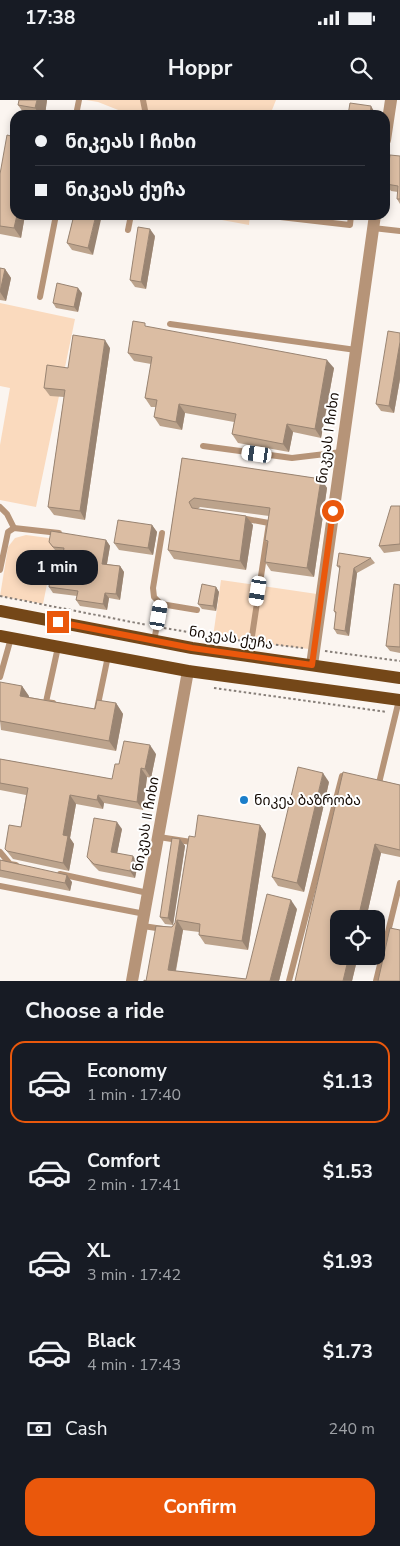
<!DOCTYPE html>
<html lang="en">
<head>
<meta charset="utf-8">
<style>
  :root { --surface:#171b24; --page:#20242c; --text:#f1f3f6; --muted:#9ea1a6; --line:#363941; --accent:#ea580c }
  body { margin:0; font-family:"Nunito Sans","Noto Sans Georgian",sans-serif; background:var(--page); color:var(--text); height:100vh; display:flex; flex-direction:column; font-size:19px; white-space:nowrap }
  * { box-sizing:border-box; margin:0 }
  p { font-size:16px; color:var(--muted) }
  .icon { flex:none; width:28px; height:28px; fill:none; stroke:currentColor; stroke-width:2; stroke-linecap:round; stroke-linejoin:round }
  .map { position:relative; height:881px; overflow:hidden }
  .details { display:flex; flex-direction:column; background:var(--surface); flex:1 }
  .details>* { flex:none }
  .top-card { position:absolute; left:10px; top:10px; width:380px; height:110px; border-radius:15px; box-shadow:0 2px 8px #0003; display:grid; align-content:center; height:110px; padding:0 25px; background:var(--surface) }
  .tools { position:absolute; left:330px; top:810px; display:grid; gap:10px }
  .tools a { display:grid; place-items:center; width:55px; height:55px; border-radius:10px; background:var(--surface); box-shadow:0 2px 8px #0003; font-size:25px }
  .end { position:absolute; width:22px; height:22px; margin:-11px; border:6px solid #ea580c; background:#fff; box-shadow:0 0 0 2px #fff }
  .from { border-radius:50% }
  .bubble { position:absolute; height:35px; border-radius:15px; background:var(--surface); box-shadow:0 2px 8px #0003; font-size:16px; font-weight:700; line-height:35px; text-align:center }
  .car { position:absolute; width:15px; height:30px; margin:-15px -8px; border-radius:6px; box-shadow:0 0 4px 1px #0007; background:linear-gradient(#fff 24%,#345 0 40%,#fff 0 76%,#345 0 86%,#fff 0) }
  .top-card b { display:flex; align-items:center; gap:18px; height:48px; font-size:19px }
  .top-card b+b { border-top:1px solid var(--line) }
  .top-card i { width:12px; height:12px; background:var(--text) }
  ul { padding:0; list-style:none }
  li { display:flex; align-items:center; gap:15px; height:82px; margin:0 10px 8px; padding:0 15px; border:2px solid transparent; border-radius:15px }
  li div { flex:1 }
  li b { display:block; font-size:19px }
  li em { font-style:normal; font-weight:700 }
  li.selected { border-color:var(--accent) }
  li>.icon { width:45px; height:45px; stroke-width:1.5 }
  h2 { padding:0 25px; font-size:22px; line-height:60px }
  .pay { display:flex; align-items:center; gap:12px; height:55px; padding:0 25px; font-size:19px }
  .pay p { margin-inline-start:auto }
  .primary-button { display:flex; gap:10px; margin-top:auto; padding:10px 25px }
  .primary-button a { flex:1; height:58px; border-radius:15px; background:var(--accent); color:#fff; font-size:20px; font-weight:700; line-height:58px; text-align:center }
  .status { display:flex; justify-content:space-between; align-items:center; height:35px; padding:0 25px; background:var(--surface); direction:ltr }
  .status svg { height:14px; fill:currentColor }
  header { display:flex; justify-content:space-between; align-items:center; height:65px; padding:0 25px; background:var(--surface); font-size:22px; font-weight:700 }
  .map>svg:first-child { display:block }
  .green { fill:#fadabe }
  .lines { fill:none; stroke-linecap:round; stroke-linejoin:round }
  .path { stroke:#877f79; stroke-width:2; stroke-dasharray:2.5 2.5; stroke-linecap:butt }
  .lane { stroke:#b69478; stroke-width:6 }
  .street { stroke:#b69478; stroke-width:12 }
  .primary { stroke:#744718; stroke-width:12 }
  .wall { fill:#bca38c }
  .shaded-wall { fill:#998472 }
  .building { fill:#dbbda3; stroke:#998472 }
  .route { stroke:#ea580c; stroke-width:6 }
  .poi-dot { fill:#1a7eca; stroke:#fff; stroke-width:2 }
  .labels { text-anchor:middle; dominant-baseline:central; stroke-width:4; stroke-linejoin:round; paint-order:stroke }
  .street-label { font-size:14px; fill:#140a03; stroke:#fff }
  .poi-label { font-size:14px; fill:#140a03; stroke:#fff; text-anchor:start }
</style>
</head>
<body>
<div class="status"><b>17:38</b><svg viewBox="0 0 49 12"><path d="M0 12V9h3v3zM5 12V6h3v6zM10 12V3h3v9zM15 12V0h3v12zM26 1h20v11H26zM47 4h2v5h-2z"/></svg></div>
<header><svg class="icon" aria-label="back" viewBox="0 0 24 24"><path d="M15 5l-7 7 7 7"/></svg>Hoppr<svg class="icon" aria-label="search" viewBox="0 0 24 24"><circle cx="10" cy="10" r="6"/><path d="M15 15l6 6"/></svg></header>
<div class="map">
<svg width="400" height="881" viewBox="0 0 400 881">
  <rect width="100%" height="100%" fill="#fbf5f0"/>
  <g class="green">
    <path d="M86 0H276L270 15H131L98 2Z"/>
    <path d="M195 115H250L249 125Z"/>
    <path d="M0 203 75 219 36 407 0 400V345L10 288 0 286Z"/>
    <path d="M26 435 56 439 43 504 0 496 8 447 15 438Z"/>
    <path d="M221 480 317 494 309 549 213 537Z"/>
  </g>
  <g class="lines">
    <g class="path">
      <path d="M0 496 147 525"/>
      <path d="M164 528 243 541"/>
      <path d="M261 543 303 548"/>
      <path d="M325 551 400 561"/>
      <path d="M214 588 387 612"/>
    </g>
    <g class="lane">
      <path d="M143 0 146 15"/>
      <path d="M76 15 79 0"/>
      <path d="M263 115 350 125 351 115"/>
      <path d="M373 128 400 131"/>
      <path d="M128 130 131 115"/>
      <path d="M40 197 56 115"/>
      <path d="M170 224 356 250"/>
      <path d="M203 346 292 358 342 352"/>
      <path d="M0 407 7 414 14 428"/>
      <path d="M241 418 269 423 249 556"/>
      <path d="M0 470 8 432 14 428 59 433"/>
      <path d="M161 504 197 510"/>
      <path d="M154 541 161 504 154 497 153 488 162 433"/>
      <path d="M0 577 11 538"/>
      <path d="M399 600 379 683 400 688"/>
      <path d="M53 603 46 602 58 547"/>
      <path d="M97 609 108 556"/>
      <path d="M159 737 191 742 190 747"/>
      <path d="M0 752 10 764 16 765"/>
      <path d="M60 774 148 793"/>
      <path d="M0 786 145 814"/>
      <path d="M143 826 163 829"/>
      <path d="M289 881 342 676"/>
      <path d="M376 881 400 783"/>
    </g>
    <g class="street">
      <path d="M385 40 391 0"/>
      <path d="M312 565 375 115"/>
      <path d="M132 881 188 571"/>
    </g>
    <g class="primary">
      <path d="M0 511 192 548 400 578"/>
      <path d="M0 536 188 571 400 600"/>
    </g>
  </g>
  <g class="wall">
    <path d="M47 0 45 15H25L18 5Z"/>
    <path d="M400 56V104L397 99 398 92 391 91 386 84Z"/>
    <path d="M0 74 15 115H25L21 138 0 134Z"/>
    <path d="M74 115 93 155 72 150 67 143Z"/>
    <path d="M155 136 146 189 135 187 130 180Z"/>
    <path d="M0 168 5 169 11 178 6 201 0 200Z"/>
    <path d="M82 193 78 212 56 208 53 203Z"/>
    <path d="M148 227 334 268 321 338 293 332 289 352 238 343 232 334 234 322 185 313 182 330 160 326 154 317 156 307H151L145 298 151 264 134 261 128 253Z"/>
    <path d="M400 233V279L394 313 381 311 376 304Z"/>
    <path d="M110 248 85 420 54 415 48 407 64 297 50 296 44 288 68 268Z"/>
    <path d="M182 358 321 379 327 388 314 477 271 471 265 462 268 444 265 440 269 416 200 407 198 409 253 425 246 470 174 459 168 450Z"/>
    <path d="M400 406V451L384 453 379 446Z"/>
    <path d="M152 425 157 432 153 455 119 450 114 443Z"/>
    <path d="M106 440 110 446 107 464 120 466 124 472 120 500 109 498 107 510 80 506 76 500 77 496 53 493 49 487 56 470 61 466 63 454 57 453 49 442Z"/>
    <path d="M371 458 375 463 357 473 349 536 337 534 334 529 336 515 334 511 340 469 337 466Z"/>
    <path d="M400 485V553L390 551 386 546Z"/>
    <path d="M216 487 219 492 216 511 202 509 198 504Z"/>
    <path d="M22 586 29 597 95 609 116 603 123 614 116 651 1 630 0 621Z"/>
    <path d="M156 654 151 678 147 677 143 710 104 703 103 709 76 704 70 738 74 744 69 771 13 759 5 749 21 727 26 695 0 690V659L112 679 119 664Z"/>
    <path d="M329 682 304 792 278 786 272 777Z"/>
    <path d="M400 685V757L381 753 366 819H339V856H358L352 881H295Z"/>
    <path d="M260 725 266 734 248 850 205 844 199 835V832L183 830 176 871 246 879 297 809 279 881H144H146L172 827 175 823 195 737Z"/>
    <path d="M122 729 117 753 138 763 135 778 99 771 92 764 87 757Z"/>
    <path d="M180 739 185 746 173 825 165 824 160 817Z"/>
    <path d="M0 760 72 782 70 791 0 777Z"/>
  </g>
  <g class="shaded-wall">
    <path d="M37 0H47L45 15H40L35 8Z"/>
    <path d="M371 6 374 11V15H370Z"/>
    <path d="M17 115H25L21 138 14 128Z"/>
    <path d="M96 115H102L93 155 88 148Z"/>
    <path d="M150 129 155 136 146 189 141 182Z"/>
    <path d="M5 169 11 178 6 201 0 192Z"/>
    <path d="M78 188 82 193 78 212 74 207Z"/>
    <path d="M105 240 110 248 85 420 80 411Z"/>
    <path d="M400 242V279L394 313 389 306Z"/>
    <path d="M327 260 334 268 321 338 315 329Z"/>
    <path d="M179 304 185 313 182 330 176 322Z"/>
    <path d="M287 324 293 332 289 352 283 344Z"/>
    <path d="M321 379 327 388 314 477 307 468Z"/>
    <path d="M246 416 253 425 246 470 240 461Z"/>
    <path d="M152 425 157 432 153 455 148 448Z"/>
    <path d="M106 440 110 446 106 469 102 464Z"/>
    <path d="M120 466 124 472 120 500 116 494Z"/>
    <path d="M354 468 357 473 349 536 345 531Z"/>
    <path d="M216 487 219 492 216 511 213 506Z"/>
    <path d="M105 493 109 498 107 510 103 504Z"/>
    <path d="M22 586 29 596 27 606 20 596Z"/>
    <path d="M116 603 123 614 116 651 109 641Z"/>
    <path d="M150 645 156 654 151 678 145 669Z"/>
    <path d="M141 668 147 677 143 710 137 702Z"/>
    <path d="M323 673 329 682 304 792 297 783Z"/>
    <path d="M70 695 76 704 70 738 74 744 69 771 63 763V735Z"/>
    <path d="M98 695 104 703 103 709 97 700Z"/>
    <path d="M117 722 122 729 116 759 111 752Z"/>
    <path d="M260 725 266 734 248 850 242 841Z"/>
    <path d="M180 739 185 746 173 825 168 818Z"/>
    <path d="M375 744 381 753 366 819H358Z"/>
    <path d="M133 756 138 763 135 778 130 771Z"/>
    <path d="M67 775 72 782 70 791 65 783Z"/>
    <path d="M291 800 297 809 279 881H270Z"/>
    <path d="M177 820 183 830 174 879 168 870Z"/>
    <path d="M349 856H358L352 881H343Z"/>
  </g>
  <g class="building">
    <path d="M19 0H37L35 8 18 5Z"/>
    <path d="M350 3 371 6 370 15H348Z"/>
    <path d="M7 35 15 37V115H17L14 128 0 126V74Z"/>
    <path d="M390 55 400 56V99H397L398 86 386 84Z"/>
    <path d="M74 115H96L88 148 67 143Z"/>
    <path d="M138 127 150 129 141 182 130 180Z"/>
    <path d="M0 168 5 169 0 192Z"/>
    <path d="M57 183 78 188 74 207 53 203Z"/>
    <path d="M133 221 145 223V226L327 260 315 329 287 324 283 344 232 334 236 314 179 304 176 322 154 317 157 300 145 298 152 257 128 253Z"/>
    <path d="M388 231 400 233V242L389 306 376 304Z"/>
    <path d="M73 235 105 240 80 411 48 407 65 290 44 288 47 265 68 268Z"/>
    <path d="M182 358 321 379 307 468 265 462 268 441 265 440 270 408 194 398 189 402 192 408 246 416 240 461 168 450Z"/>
    <path d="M391 406H400V444L379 446Z"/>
    <path d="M118 420 152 425 148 448 114 443Z"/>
    <path d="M51 431 106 440 102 464 120 466 116 494 105 493 103 504 76 500 78 491 49 487 51 470H56V465L61 466 64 448 53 447 49 442Z"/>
    <path d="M339 453 371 458 354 468 345 531 334 529 336 512 334 511 340 466H337Z"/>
    <path d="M202 484 216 487 213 506 198 504Z"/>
    <path d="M394 484 400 485V547L386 546Z"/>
    <path d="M0 582 22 586 20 596 95 609 97 600 116 603 109 641 0 621Z"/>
    <path d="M124 641 150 645 145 669 141 668 137 702 98 695 97 700 70 695 63 735 68 736 63 763 7 751 5 749 9 725 21 727 28 688 0 683V659L112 679 115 664H119Z"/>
    <path d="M298 667 323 673 297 783 272 777Z"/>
    <path d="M343 672 400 685V750L375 744 358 819H339V856H349L343 881H295Z"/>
    <path d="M198 715 260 725 242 841 199 835 200 824 177 820 168 870 246 879 267 794 291 800 270 881H144V880L146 881 156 826 172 827 175 823 189 736 195 737Z"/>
    <path d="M94 718 117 722 111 752 133 756 130 771 94 764 87 757Z"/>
    <path d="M172 738 180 739 168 818 160 817Z"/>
    <path d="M0 760 67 775 65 783 0 770Z"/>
    <path d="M390 828 400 830V881H378Z"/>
  </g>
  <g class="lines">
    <path class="route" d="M58 522 192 548 312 565 333 411"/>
  </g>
  <circle class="poi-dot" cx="244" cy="700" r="5"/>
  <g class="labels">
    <g class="street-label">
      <text transform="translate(328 338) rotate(-82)">ნიკეას I ჩიხი</text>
      <text transform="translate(231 538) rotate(9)">ნიკეას ქუჩა</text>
      <text transform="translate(146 724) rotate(-80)">ნიკეას II ჩიხი</text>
    </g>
    <g class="poi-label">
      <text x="254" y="700">ნიკეა ბაზრობა</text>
    </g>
  </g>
</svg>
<div class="tools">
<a><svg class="icon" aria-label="locate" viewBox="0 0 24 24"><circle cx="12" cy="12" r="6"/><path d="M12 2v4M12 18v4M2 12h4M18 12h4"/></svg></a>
</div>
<i class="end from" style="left:333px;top:411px"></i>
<i class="end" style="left:58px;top:522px"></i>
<div class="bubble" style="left:16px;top:450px;width:82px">1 min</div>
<i class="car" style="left:257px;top:354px;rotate:278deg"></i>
<i class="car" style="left:258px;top:491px;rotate:189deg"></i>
<i class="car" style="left:159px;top:515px;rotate:10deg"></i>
<div class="top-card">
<b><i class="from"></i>ნიკეას I ჩიხი</b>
<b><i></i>ნიკეას ქუჩა</b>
</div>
</div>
<section class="details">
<h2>Choose a ride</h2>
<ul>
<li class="selected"><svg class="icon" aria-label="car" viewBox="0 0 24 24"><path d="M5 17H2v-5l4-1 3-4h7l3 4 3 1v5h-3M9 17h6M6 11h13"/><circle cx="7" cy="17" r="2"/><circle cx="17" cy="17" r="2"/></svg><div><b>Economy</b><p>1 min · 17:40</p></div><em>$1.13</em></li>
<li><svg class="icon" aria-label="car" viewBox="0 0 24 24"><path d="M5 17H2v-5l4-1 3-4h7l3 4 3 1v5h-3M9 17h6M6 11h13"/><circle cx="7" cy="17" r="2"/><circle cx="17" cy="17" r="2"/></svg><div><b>Comfort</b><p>2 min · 17:41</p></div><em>$1.53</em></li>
<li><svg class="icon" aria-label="car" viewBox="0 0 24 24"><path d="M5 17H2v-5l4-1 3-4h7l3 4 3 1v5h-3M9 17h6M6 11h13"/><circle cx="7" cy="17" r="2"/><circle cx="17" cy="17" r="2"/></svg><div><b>XL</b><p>3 min · 17:42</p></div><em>$1.93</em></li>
<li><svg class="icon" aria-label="car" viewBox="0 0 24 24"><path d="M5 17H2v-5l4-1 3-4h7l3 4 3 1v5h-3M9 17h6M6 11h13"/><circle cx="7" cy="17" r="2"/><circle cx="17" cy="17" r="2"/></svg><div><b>Black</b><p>4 min · 17:43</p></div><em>$1.73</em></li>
</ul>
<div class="pay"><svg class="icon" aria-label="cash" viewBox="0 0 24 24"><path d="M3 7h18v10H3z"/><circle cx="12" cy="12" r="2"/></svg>Cash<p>240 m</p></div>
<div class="primary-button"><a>Confirm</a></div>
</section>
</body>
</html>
